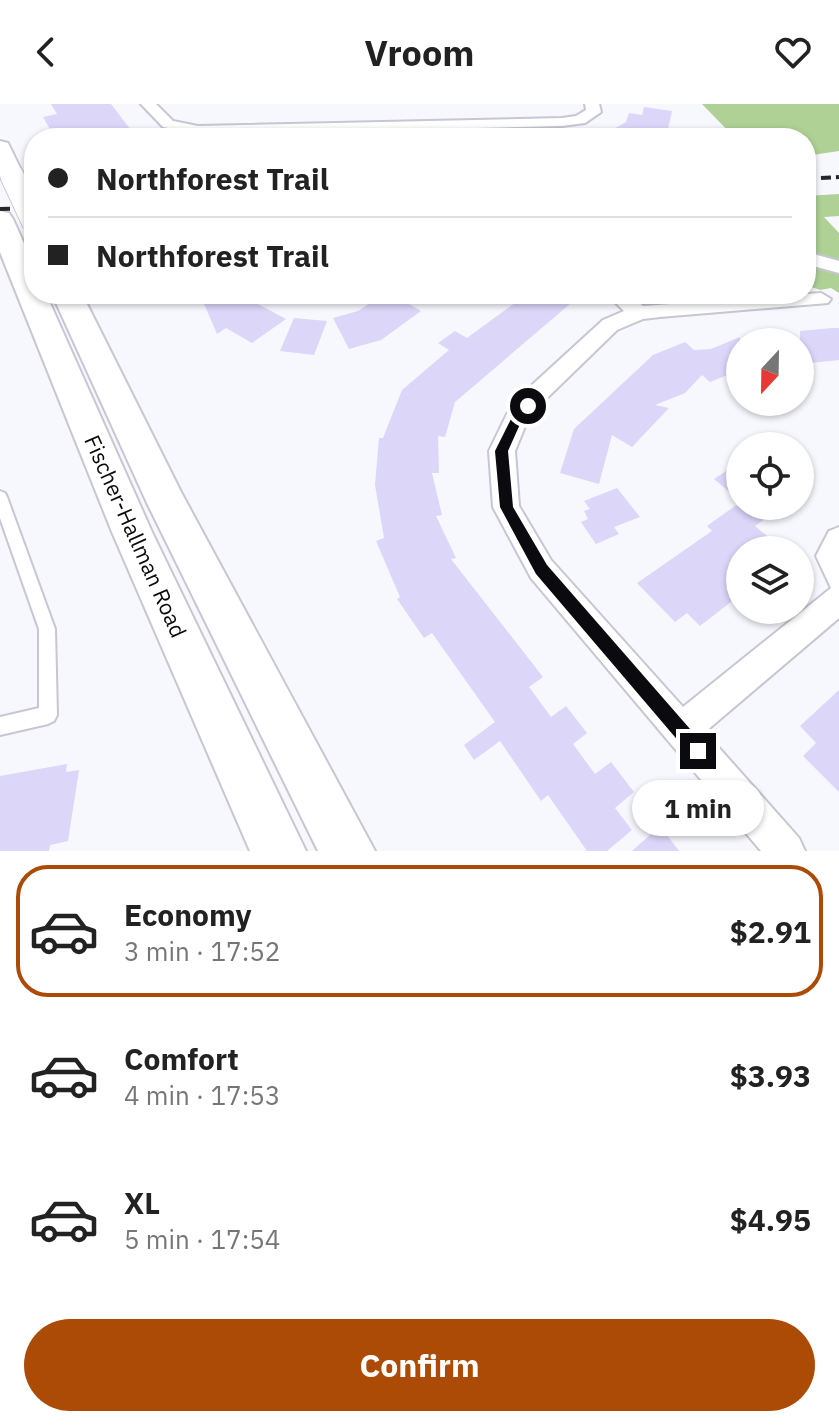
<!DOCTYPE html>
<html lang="en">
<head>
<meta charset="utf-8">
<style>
  :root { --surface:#fff; --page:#f6f6f6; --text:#222; --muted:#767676; --line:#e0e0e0; --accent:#ac4b06 }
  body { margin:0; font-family:"IBM Plex Sans",sans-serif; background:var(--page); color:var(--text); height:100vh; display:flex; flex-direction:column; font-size:30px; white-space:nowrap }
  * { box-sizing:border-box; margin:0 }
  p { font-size:26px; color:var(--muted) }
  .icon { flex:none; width:44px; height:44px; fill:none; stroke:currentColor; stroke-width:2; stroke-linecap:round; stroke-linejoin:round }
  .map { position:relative; height:747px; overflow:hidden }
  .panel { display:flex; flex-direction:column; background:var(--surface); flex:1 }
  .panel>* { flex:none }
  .hud { position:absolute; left:24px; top:24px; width:792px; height:176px; border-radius:32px; box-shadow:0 2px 6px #0004; display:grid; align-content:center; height:176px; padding:0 24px; background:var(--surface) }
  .needle { width:52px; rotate:202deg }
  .fabs { position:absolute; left:726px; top:224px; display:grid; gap:16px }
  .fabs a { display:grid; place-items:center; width:88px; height:88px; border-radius:50%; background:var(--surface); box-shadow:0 2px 6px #0004; font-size:40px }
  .end { position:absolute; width:36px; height:36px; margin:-18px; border:10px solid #0b0b0f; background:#fff; box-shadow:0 0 0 4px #fff }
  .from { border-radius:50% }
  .bubble { position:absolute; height:56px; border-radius:28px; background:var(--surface); box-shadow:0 2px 6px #0004; font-size:26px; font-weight:800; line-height:56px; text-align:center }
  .hud b { display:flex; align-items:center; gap:28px; height:76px; font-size:30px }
  .hud b+b { border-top:2px solid var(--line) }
  .hud i { width:20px; height:20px; background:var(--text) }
  ul { padding:14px 0 0; list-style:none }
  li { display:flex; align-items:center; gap:24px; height:132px; margin:0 16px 12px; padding:0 8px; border:4px solid transparent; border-radius:32px }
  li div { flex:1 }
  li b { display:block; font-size:30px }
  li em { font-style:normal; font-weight:800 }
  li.on { border-color:var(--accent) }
  li>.icon { width:72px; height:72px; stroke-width:1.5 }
  .cta { display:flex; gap:16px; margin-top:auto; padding:16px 24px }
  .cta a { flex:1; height:92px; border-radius:48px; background:var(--accent); color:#fff; font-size:32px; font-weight:800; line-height:92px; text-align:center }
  header { display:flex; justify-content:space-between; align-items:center; height:104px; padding:0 24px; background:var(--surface); font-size:36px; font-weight:800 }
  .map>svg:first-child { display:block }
  .green { fill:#afd196 }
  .building { fill:#dcd6f9 }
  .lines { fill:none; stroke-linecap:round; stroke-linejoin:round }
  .service-casing { stroke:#c7c6d2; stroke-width:4 }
  .minor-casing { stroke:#c7c6d2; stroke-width:4 }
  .secondary-casing { stroke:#c7c6d2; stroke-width:4 }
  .service { fill:#fff; fill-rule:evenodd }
  .minor { fill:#fff; fill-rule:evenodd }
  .secondary { fill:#fff; fill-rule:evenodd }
  .rail { stroke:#26262b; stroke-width:4; stroke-dasharray:10 5; stroke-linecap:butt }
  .secondary-bridge-casing { stroke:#c7c6d2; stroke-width:25; stroke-linecap:butt }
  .secondary-bridge { stroke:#fff; stroke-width:23 }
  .route { fill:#0b0b0f }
  .labels { text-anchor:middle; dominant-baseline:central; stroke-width:6; stroke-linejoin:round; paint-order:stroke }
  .street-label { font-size:22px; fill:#0b0b0f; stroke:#fff }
</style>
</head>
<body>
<header><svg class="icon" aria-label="back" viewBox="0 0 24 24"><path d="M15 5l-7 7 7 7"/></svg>Vroom<svg class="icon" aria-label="heart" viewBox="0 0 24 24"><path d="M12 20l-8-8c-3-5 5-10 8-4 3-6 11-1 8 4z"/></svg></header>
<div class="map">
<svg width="839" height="747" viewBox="0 0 839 747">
  <rect width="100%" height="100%" fill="#f7f7fe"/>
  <g class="green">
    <path d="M702 0H839V47L806 52V34H735Z"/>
    <path d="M839 90V112L824 113 839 129V189L831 184 820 186 806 181V105L814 104 806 92Z"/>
  </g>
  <g class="building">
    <path d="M51 0H111L137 34H55L43 13 57 10Z"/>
    <path d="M644 3 672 7 668 25 654 34H598L626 18 629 9 642 11Z"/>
    <path d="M220 190H253L258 200 286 215 252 239 226 224 217 230 202 195Z"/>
    <path d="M527 190H551L570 200 455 298 445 333 438 332 439 369H432L442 411 436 412 456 454 451 455 543 573 529 583 551 613 566 602 587 629 573 640 595 670 611 658 634 688 615 704 632 726 607 747H587L548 691 541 697 500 637 474 656 464 641 495 618 432 529 424 534 397 495 400 493 376 437 384 434 375 381 379 334H383L402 286 449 246 438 239 455 227 467 234Z"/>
    <path d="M378 194 389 200 399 194 421 207 381 236 349 245 333 214 358 207Z"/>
    <path d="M294 214 327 217 314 251 280 247Z"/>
    <path d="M832 224H839V256L800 260V227Z"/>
    <path d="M740 233V266L710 278 702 271 685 289 655 301 669 304 632 343 612 331 599 380 560 369 574 325 653 251 685 238 694 246 711 245Z"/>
    <path d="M740 358V397L714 375Z"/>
    <path d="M617 384 640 413 614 423 619 430 596 440 581 418 588 415 584 407 590 405 584 397Z"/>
    <path d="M735 402H784L755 422 773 437 760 446H740V491L700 522 687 509 675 518 637 479 712 427 707 422Z"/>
    <path d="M839 586V688L803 652 816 639 800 622Z"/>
    <path d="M67 660 66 668 79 666 68 737 50 741 49 747H0V672Z"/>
    <path d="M660 722 679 747H632Z"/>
  </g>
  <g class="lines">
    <g class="service-casing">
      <path id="service" d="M0 387 5 389 7 393 55 525 57 611 54 617 48 620 0 631V613L39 604V525L0 414Z"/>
    </g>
    <g class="minor-casing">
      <g id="minor">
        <path d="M141 0H156L173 17 198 22 562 14 576 12 586 6 585 0H599L601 8 585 19 562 22 198 30 163 23Z"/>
        <path d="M806 148 839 157V169L806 160Z"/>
        <path d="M821 189 831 195 828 199 660 213 643 215 617 226 548 293 526 320 515 347 519 402 551 456 683 603 831 484 816 452 829 427 839 423V514L705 628 799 734 805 747H761L531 474 493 403 489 347 507 310 532 281 603 216 624 207 607 190H629L643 202Z"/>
      </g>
    </g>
    <g class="secondary-casing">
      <g id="secondary">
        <path d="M0 37 8 39 24 72 21 77H3L0 72Z"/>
        <path d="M0 107 9 109 13 115 34 162V190H46L152 428 306 747H250L112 428 0 148Z"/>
        <path d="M52 190H82L181 388 375 747H318L147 399Z"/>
      </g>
    </g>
    <use href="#service" class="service"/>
    <use href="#minor" class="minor"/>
    <use href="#secondary" class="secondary"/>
    <g class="rail">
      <path d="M806 75 839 73"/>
      <path d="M0 105 34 104"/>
    </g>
    <g class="secondary-bridge-casing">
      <path id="secondary-bridge" d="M12 72 34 119"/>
    </g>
    <use href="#secondary-bridge" class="secondary-bridge"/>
  </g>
  <path class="route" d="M528 297 534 302 521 318 508 347 513 403 547 461 704 641 706 647 704 653 698 655 692 653 536 470 500 403 495 347 512 313Z"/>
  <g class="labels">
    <g class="street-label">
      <text transform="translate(136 432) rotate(66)">Fischer-Hallman Road</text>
    </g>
  </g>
</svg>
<div class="fabs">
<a><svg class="needle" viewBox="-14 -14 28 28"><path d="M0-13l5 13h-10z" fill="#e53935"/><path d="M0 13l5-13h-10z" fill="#767676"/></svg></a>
<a><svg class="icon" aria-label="locate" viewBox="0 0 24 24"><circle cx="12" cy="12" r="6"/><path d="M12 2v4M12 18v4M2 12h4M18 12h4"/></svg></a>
<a><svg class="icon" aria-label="layers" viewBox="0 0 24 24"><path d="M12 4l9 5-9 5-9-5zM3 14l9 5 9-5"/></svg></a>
</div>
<i class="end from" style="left:528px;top:302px"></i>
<i class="end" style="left:698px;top:647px"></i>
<div class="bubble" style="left:632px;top:676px;width:132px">1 min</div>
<div class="hud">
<b><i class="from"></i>Northforest Trail</b>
<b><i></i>Northforest Trail</b>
</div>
</div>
<section class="panel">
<ul>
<li class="on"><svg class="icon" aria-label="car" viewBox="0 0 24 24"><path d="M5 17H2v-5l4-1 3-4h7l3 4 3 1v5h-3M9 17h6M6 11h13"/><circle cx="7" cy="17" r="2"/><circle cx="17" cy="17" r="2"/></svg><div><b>Economy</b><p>3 min · 17:52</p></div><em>$2.91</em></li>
<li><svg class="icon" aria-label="car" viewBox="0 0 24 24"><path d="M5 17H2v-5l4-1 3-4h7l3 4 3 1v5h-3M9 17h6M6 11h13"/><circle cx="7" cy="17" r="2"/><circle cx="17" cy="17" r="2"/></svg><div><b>Comfort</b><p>4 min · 17:53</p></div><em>$3.93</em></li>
<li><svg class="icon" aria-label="car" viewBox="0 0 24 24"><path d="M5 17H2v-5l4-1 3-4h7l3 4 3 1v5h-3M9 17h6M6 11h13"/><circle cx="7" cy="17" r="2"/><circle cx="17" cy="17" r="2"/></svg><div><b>XL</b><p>5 min · 17:54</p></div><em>$4.95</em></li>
</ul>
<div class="cta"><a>Confirm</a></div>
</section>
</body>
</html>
